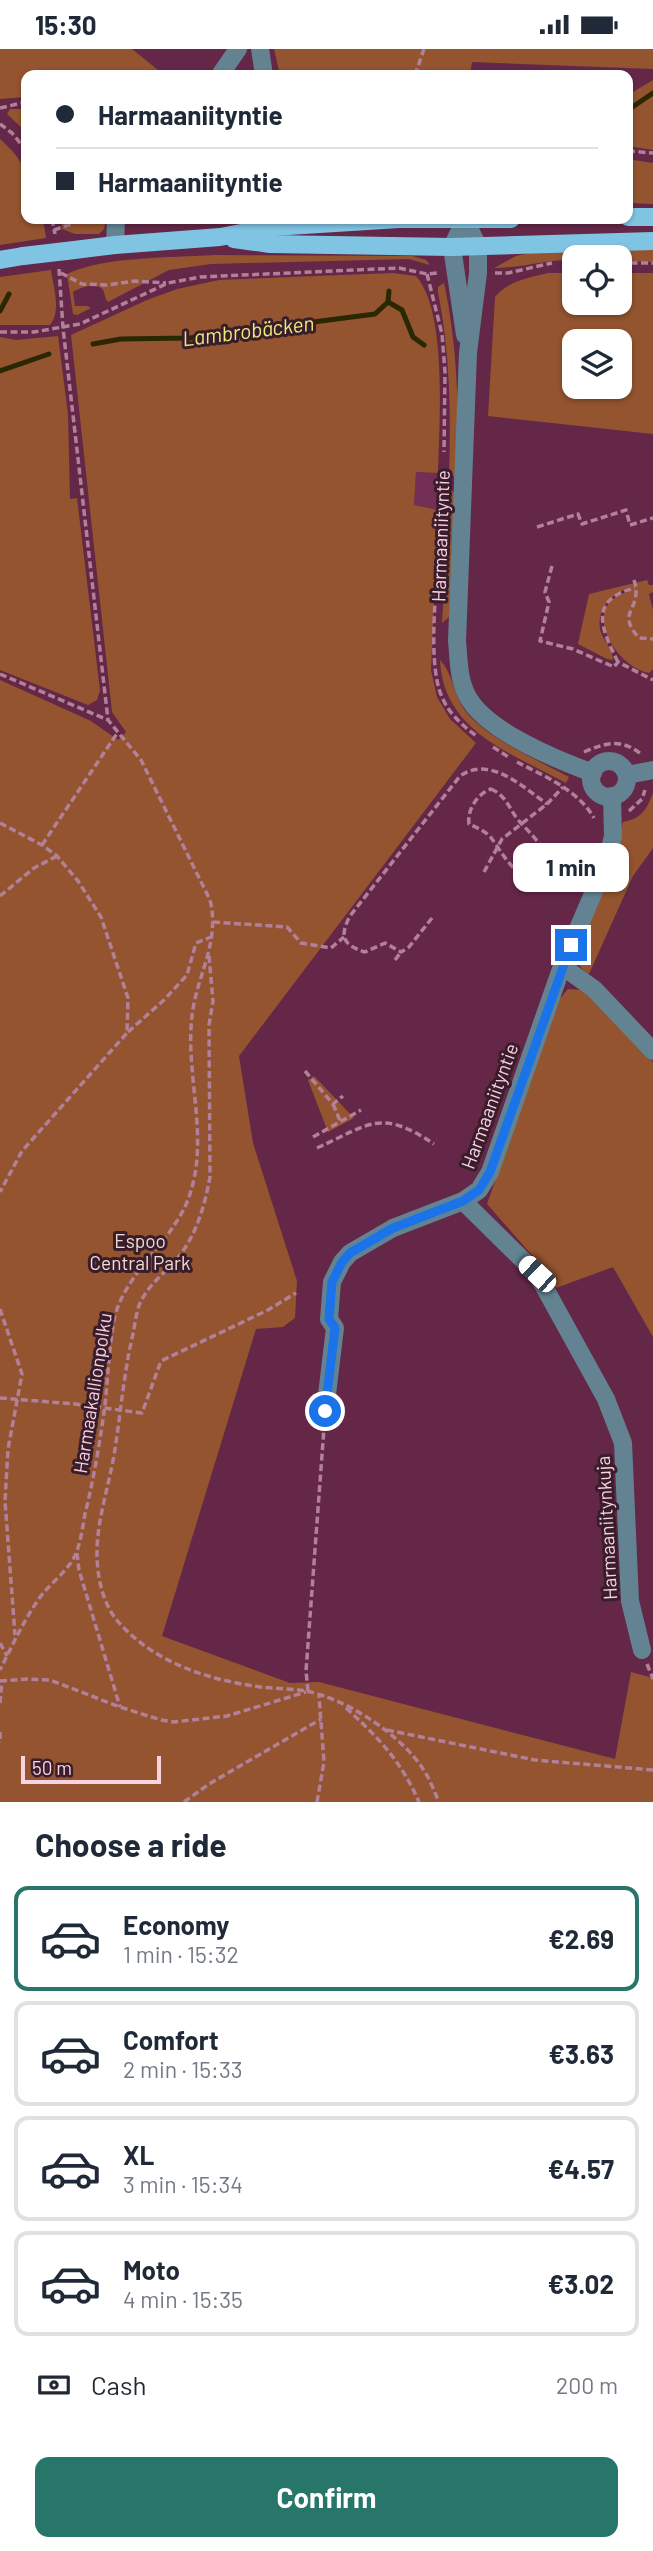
<!DOCTYPE html>
<html lang="en">
<head>
<meta charset="utf-8">
<style>
  :root { --surface:#fff; --page:#f6f6f7; --text:#1f2937; --muted:#747a83; --line:#e0e1e3; --accent:#28766a }
  body { margin:0; font-family:Barlow,sans-serif; background:var(--page); color:var(--text); height:100vh; display:flex; flex-direction:column; font-size:26px; white-space:nowrap }
  * { box-sizing:border-box; margin:0 }
  p { font-size:23px; color:var(--muted) }
  .icon { flex:none; width:38px; height:38px; fill:none; stroke:currentColor; stroke-width:2; stroke-linecap:round; stroke-linejoin:round }
  .map { position:relative; height:1753px; overflow:hidden }
  .side { display:flex; flex-direction:column; background:var(--surface); flex:1 }
  .side>* { flex:none }
  .top-card { position:absolute; left:21px; top:21px; width:612px; height:154px; border-radius:14px; box-shadow:0 2px 5px #0004; display:grid; align-content:center; height:154px; padding:0 35px; background:var(--surface) }
  .controls { position:absolute; left:562px; top:196px; display:grid; gap:14px }
  .controls a { display:grid; place-items:center; width:70px; height:70px; border-radius:14px; background:var(--surface); box-shadow:0 2px 5px #0004; font-size:35px }
  .scale { position:absolute; left:21px; bottom:18px; width:140px; box-sizing:border-box; padding-left:7px; border:4px solid #f8d1e3; border-top:0; font-size:19px; line-height:24px; white-space:nowrap; color:#f8d1e3; -webkit-text-stroke:5px #391d2b; paint-order:stroke }
  .end { position:absolute; width:32px; height:32px; margin:-16px; border:9px solid #1a73e8; background:#fff; box-shadow:0 0 0 4px #fff }
  .from { border-radius:50% }
  .bubble { position:absolute; height:49px; border-radius:14px; background:var(--surface); box-shadow:0 2px 5px #0004; font-size:23px; font-weight:700; line-height:49px; text-align:center }
  .car { position:absolute; width:21px; height:42px; margin:-21px -10px; border-radius:9px; box-shadow:0 0 5px 2px #0007; background:linear-gradient(#fff 24%,#345 0 40%,#fff 0 76%,#345 0 86%,#fff 0) }
  .top-card b { display:flex; align-items:center; gap:24px; height:66px; font-size:26px }
  .top-card b+b { border-top:2px solid var(--line) }
  .top-card i { width:18px; height:18px; background:var(--text) }
  ul { padding:0; list-style:none }
  li { display:flex; align-items:center; gap:21px; height:105px; margin:0 14px 10px; padding:0 21px; border:4px solid var(--line); border-radius:14px }
  li div { flex:1 }
  li b { display:block; font-size:26px }
  li em { font-style:normal; font-weight:700 }
  li.on { border-color:var(--accent) }
  li>.icon { width:63px; height:63px; stroke-width:1.5 }
  h2 { padding:0 35px; font-size:32px; line-height:84px }
  .pay { display:flex; align-items:center; gap:18px; height:77px; padding:0 35px; font-size:26px }
  .pay p { margin-inline-start:auto }
  .button { display:flex; gap:14px; margin-top:auto; padding:14px 35px }
  .button a { flex:1; height:80px; border-radius:14px; background:var(--accent); color:#fff; font-size:28px; font-weight:700; line-height:80px; text-align:center }
  .status { display:flex; justify-content:space-between; align-items:center; height:49px; padding:0 35px; background:var(--surface); direction:ltr }
  .status svg { height:19px; fill:currentColor }
  .map>svg:first-child { display:block }
  .built { fill:#732e53 }
  .green { fill:#93542f; fill-rule:evenodd }
  .lines { fill:none; stroke-linecap:round; stroke-linejoin:round }
  .stream { stroke:#292800; stroke-width:5 }
  .path { stroke:#b28099; stroke-width:3.5; stroke-dasharray:7 3.5; stroke-linecap:butt }
  .minor { stroke:#638393; stroke-width:18 }
  .major { stroke:#80c4e4; stroke-width:18 }
  .major-bridge { stroke:#80c4e4; stroke-width:18 }
  .route { stroke:#1a73e8; stroke-width:9 }
  .labels { text-anchor:middle; dominant-baseline:central; stroke-width:6; stroke-linejoin:round; paint-order:stroke }
  .street-label { font-size:19px; fill:#f8d1e3; stroke:#391d2b }
  .park-label { font-size:19px; fill:#f0dcd2; stroke:#391d2b }
  .water-label { font-size:21px; font-style:italic; fill:#e9e97c; stroke:#391d2b }
</style>
</head>
<body>
<div class="status"><b>15:30</b><svg viewBox="0 0 49 12"><path d="M0 12V9h3v3zM5 12V6h3v6zM10 12V3h3v9zM15 12V0h3v12zM26 1h20v11H26zM47 4h2v5h-2z"/></svg></div>
<div class="map">
<svg width="653" height="1753" viewBox="0 0 653 1753">
  <rect width="100%" height="100%" fill="#642748"/>
  <path class="built" d="M416 423 438 424V461L414 457Z"/>
  <g class="green">
    <path d="M0 0H132L158 21 173 26H26V48L0 50Z"/>
    <path d="M274 0H653V20L472 13 470 26H280Z"/>
    <path d="M653 31V101L628 97V46Z"/>
    <path d="M10 60H26V83L7 65Z"/>
    <path d="M0 90C33 120 26 127 26 170H43L46 189 0 196Z"/>
    <path d="M628 110 653 114V155L628 154Z"/>
    <path d="M61 170H106L104 180 99 185H75L62 180Z"/>
    <path d="M548 200 653 201V213L620 212V208H574V211C547 210 521 219 494 219L516 207Z"/>
    <path d="M214 206 412 207 426 211 430 216 409 210 211 215 169 221 108 253C105 250 105 245 103 241 98 233 80 238 73 243L75 257H87L91 259 77 266 73 265 67 225C105 207 171 209 214 206Z"/>
    <path d="M51 221C53 237 62 262 50 276H0V228Z"/>
    <path d="M393 224 416 227C448 263 439 376 438 424L416 423 414 456 438 461 431 621 437 648 450 670 476 694 239 1007 253 1094 297 1232 295 1269 283 1278 256 1280 162 1587 290 1634 319 1633 615 1710 631 1623 653 1629V1753H0V631L91 672 118 691 126 683 112 663 71 286 147 251 177 240 219 231Z"/>
    <path d="M548 224H574V254H620V224H653V385L488 367 495 248C508 232 528 229 548 224ZM574 292H620V338H574Z"/>
    <path d="M444 234C458 299 459 362 457 428L449 426C451 364 450 304 438 243V238Z"/>
    <path d="M58 287 68 365 70 450 77 449 100 641 97 651 88 656 0 621V288L16 291Z"/>
    <path d="M450 442 456 443 449 568 442 574Z"/>
    <path d="M647 531 649 536H653V543L649 545 653 561V620L649 624C614 617 579 556 628 543L629 539C610 545 593 564 602 586 606 594 613 602 613 611L607 610 578 595 589 545Z"/>
    <path d="M440 611C454 626 453 647 467 664 490 691 538 711 569 728L566 734C512 704 443 683 440 611Z"/>
    <path d="M653 744V799L633 827 589 925C579 919 577 914 577 902L614 818 623 773C641 770 647 760 653 744Z"/>
    <path d="M568 940 582 941 592 945 653 1013V1288L613 1218 556 1239 544 1220 487 1155 558 952Z"/>
    <path d="M314 1027 354 1069 328 1083 308 1031Z"/>
  </g>
  <g class="lines">
    <g class="stream">
      <path d="M628 61 653 44"/>
      <path d="M388 253 402 261 413 288 424 296"/>
      <path d="M0 262 9 245"/>
      <path d="M93 295 121 290 190 289 375 265 388 253 389 242"/>
      <path d="M0 322 49 305"/>
    </g>
    <g class="path">
      <path d="M415 26 424 0"/>
      <path d="M0 59 26 53"/>
      <path d="M0 75 12 84 26 101"/>
      <path d="M628 102 653 104"/>
      <path d="M52 170 55 185"/>
      <path d="M140 172 158 170"/>
      <path d="M54 181 74 174 77 170"/>
      <path d="M620 214H653"/>
      <path d="M59 220 63 279 108 671"/>
      <path d="M61 224 82 235 107 236 135 232 166 234"/>
      <path d="M495 224H508L552 214"/>
      <path d="M427 225 442 285 445 323 444 403"/>
      <path d="M0 283H34L80 275 168 234 200 228 399 219 427 225 438 224"/>
      <path d="M442 473C439 516 425 610 442 648 449 665 463 677 478 688"/>
      <path d="M537 478 578 465 582 475 626 461 630 476 653 469"/>
      <path d="M552 517 545 543 549 553 540 592 573 600 614 618 618 613 653 631"/>
      <path d="M634 531C635 535 637 539 636 543 636 563 618 565 639 589L653 590"/>
      <path d="M618 613C602 581 587 551 635 539"/>
      <path d="M0 625 108 671 141 711 210 851C220 891 199 923 193 960 183 1021 210 1084 190 1145 175 1192 124 1223 114 1271 109 1299 108 1328 105 1356 100 1392 94 1429 85 1465 83 1477 81 1490 77 1502 69 1523 50 1533 38 1551 23 1573 12 1597 0 1621"/>
      <path d="M493 698 510 709"/>
      <path d="M584 703C605 694 621 689 641 705"/>
      <path d="M517 713C544 727 578 741 594 769"/>
      <path d="M491 740C507 747 509 760 519 772 528 782 568 819 540 830 520 837 501 802 492 790 487 783 478 779 469 775 467 761 477 745 491 740Z"/>
      <path d="M629 762 642 750 645 741"/>
      <path d="M0 774 42 796 57 807 78 832 101 868 128 949 127 984 22 1102 0 1143"/>
      <path d="M42 796 118 683"/>
      <path d="M484 823 502 790 547 755 563 738"/>
      <path d="M0 847 34 819 57 807"/>
      <path d="M432 869 409 898 401 903 385 894 365 903C343 896 339 888 350 867L460 727C490 706 523 738 547 755"/>
      <path d="M213 873 287 878 301 894 331 899 344 888"/>
      <path d="M209 907 213 952 209 976 210 1128C205 1155 197 1184 180 1206 167 1223 150 1233 140 1254 136 1264 135 1275 133 1285 124 1323 121 1361 115 1400 110 1434 97 1469 97 1504 97 1529 103 1558 122 1577 156 1613 206 1630 254 1637 271 1640 289 1639 306 1642 347 1650 401 1686 423 1720 430 1730 434 1742 439 1753"/>
      <path d="M395 911 401 903"/>
      <path d="M128 983 164 951 187 926 196 894 211 888"/>
      <path d="M305 1022 333 1055 343 1047"/>
      <path d="M333 1055 341 1074"/>
      <path d="M313 1088 361 1061"/>
      <path d="M317 1099C370 1075 380 1059 434 1095"/>
      <path d="M0 1260 22 1325 8 1400 5 1452 15 1586"/>
      <path d="M0 1349 75 1355 142 1364 161 1312 268 1261 296 1244"/>
      <path d="M77 1504 79 1521 120 1658"/>
      <path d="M0 1594 7 1607"/>
      <path d="M647 1615 653 1630"/>
      <path d="M0 1632 27 1630 50 1631 120 1658 161 1671 174 1673 227 1667 306 1643"/>
      <path d="M308 1642 306 1622 324 1379"/>
      <path d="M0 1654 2 1632"/>
      <path d="M346 1659C379 1689 401 1712 419 1753"/>
      <path d="M387 1681 535 1711 653 1721"/>
      <path d="M0 1683V1694"/>
      <path d="M184 1753 209 1735 321 1670"/>
      <path d="M317 1753 324 1713 319 1647"/>
    </g>
    <g class="minor">
      <path d="M260 0 264 26"/>
      <path d="M220 26 238 0"/>
      <path d="M465 171 478 197V224L468 304 457 592C459 611 458 632 469 650 489 683 557 711 593 724"/>
      <path d="M115 196 116 170"/>
      <path d="M465 286 452 198 465 171"/>
      <circle cx="609" cy="730" r="18"/>
      <path d="M627 726 653 721"/>
      <path d="M562 917 594 940 653 1002"/>
      <path d="M463 1152 537 1225 606 1350 623 1394 630 1552 642 1601"/>
      <path d="M325 1362 335 1279 329 1270 332 1233 342 1213 350 1204 393 1179 463 1152 479 1141 490 1123 562 917 607 812 613 787 612 747"/>
    </g>
    <g class="major">
      <path d="M628 168H653"/>
      <path d="M234 190 270 195 452 198 653 192"/>
      <path d="M66 202 115 196 220 188 272 178 399 170H511"/>
      <path d="M0 211 23 207"/>
    </g>
    <path class="major-bridge" d="M23 207 66 202"/>
  </g>
  <g class="lines">
    <path class="route" d="M325 1362 335 1279 329 1270 332 1233 342 1213 350 1204 393 1179 463 1152 479 1141 490 1123 571 896"/>
  </g>
  <g class="labels">
    <g class="street-label">
      <text transform="translate(440 487) rotate(-88)">Harmaaniityntie</text>
      <text transform="translate(489 1057) rotate(-70)">Harmaaniityntie</text>
      <text transform="translate(92 1344) rotate(-81)">Harmaakallionpolku</text>
      <text transform="translate(606 1479) rotate(-93)">Harmaaniitynkuja</text>
    </g>
    <g class="park-label">
      <text x="140" y="1191">Espoo<tspan x="140" dy="22">Central Park</tspan></text>
    </g>
    <g class="water-label">
      <text transform="translate(248 281) rotate(-7)">Lambrobäcken</text>
    </g>
  </g>
</svg>
<div class="controls">
<a><svg class="icon" aria-label="locate" viewBox="0 0 24 24"><circle cx="12" cy="12" r="6"/><path d="M12 2v4M12 18v4M2 12h4M18 12h4"/></svg></a>
<a><svg class="icon" aria-label="layers" viewBox="0 0 24 24"><path d="M12 4l9 5-9 5-9-5zM3 14l9 5 9-5"/></svg></a>
</div>
<div class="scale">50 m</div>
<i class="end from" style="left:325px;top:1362px"></i>
<i class="end" style="left:571px;top:896px"></i>
<div class="bubble" style="left:513px;top:794px;width:116px">1 min</div>
<i class="car" style="left:537px;top:1225px;rotate:313deg"></i>
<div class="top-card">
<b><i class="from"></i>Harmaaniityntie</b>
<b><i></i>Harmaaniityntie</b>
</div>
</div>
<section class="side">
<h2>Choose a ride</h2>
<ul>
<li class="on"><svg class="icon" aria-label="car" viewBox="0 0 24 24"><path d="M5 17H2v-5l4-1 3-4h7l3 4 3 1v5h-3M9 17h6M6 11h13"/><circle cx="7" cy="17" r="2"/><circle cx="17" cy="17" r="2"/></svg><div><b>Economy</b><p>1 min · 15:32</p></div><em>€2.69</em></li>
<li><svg class="icon" aria-label="car" viewBox="0 0 24 24"><path d="M5 17H2v-5l4-1 3-4h7l3 4 3 1v5h-3M9 17h6M6 11h13"/><circle cx="7" cy="17" r="2"/><circle cx="17" cy="17" r="2"/></svg><div><b>Comfort</b><p>2 min · 15:33</p></div><em>€3.63</em></li>
<li><svg class="icon" aria-label="car" viewBox="0 0 24 24"><path d="M5 17H2v-5l4-1 3-4h7l3 4 3 1v5h-3M9 17h6M6 11h13"/><circle cx="7" cy="17" r="2"/><circle cx="17" cy="17" r="2"/></svg><div><b>XL</b><p>3 min · 15:34</p></div><em>€4.57</em></li>
<li><svg class="icon" aria-label="car" viewBox="0 0 24 24"><path d="M5 17H2v-5l4-1 3-4h7l3 4 3 1v5h-3M9 17h6M6 11h13"/><circle cx="7" cy="17" r="2"/><circle cx="17" cy="17" r="2"/></svg><div><b>Moto</b><p>4 min · 15:35</p></div><em>€3.02</em></li>
</ul>
<div class="pay"><svg class="icon" aria-label="cash" viewBox="0 0 24 24"><path d="M3 7h18v10H3z"/><circle cx="12" cy="12" r="2"/></svg>Cash<p>200 m</p></div>
<div class="button"><a>Confirm</a></div>
</section>
</body>
</html>
